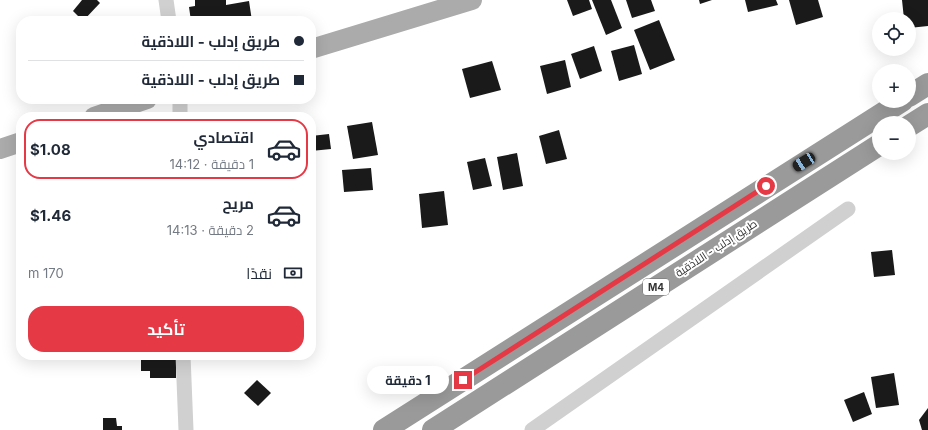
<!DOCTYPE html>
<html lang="ar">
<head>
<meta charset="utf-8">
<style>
  :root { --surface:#fff; --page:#f6f6f7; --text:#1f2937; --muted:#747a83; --line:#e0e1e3; --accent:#e63946 }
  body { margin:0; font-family:Inter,Cairo,sans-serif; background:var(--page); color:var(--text); direction:rtl; height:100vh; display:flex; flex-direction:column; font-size:15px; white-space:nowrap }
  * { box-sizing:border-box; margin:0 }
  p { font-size:13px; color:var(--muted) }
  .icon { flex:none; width:22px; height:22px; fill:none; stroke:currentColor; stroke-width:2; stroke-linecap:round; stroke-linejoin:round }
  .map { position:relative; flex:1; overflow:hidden; direction:ltr }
  .sheet { position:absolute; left:16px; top:112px; width:300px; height:248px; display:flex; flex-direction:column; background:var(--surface); border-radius:16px; box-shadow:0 4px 16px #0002; direction:rtl }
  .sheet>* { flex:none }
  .hud { position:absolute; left:16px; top:16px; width:300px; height:88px; border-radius:16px; box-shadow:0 4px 16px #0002; direction:rtl; display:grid; align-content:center; height:88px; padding:0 12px; background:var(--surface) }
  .controls { position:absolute; left:872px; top:12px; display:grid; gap:8px }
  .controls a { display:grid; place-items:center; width:44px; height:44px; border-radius:50%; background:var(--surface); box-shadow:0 4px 16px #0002; font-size:20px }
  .end { position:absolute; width:18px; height:18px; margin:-9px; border:5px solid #e63946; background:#fff; box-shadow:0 0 0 2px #fff }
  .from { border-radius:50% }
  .bubble { position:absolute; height:28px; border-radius:14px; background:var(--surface); box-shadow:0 4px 16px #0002; font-size:13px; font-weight:700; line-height:28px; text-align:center; direction:rtl }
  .car { position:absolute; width:12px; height:24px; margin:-12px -6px; border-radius:5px; box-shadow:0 0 3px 1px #0007; background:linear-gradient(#222 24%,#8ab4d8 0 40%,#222 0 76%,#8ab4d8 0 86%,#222 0) }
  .hud b { display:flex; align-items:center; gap:14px; height:38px; font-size:15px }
  .hud b+b { border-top:1px solid var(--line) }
  .hud i { width:10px; height:10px; background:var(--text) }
  ul { padding:7px 0 0; list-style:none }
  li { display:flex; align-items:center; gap:12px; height:60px; margin:0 8px 6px; padding:0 4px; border:2px solid transparent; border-radius:16px }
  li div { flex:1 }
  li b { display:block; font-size:15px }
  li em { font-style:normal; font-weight:700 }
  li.on { border-color:var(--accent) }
  li>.icon { width:36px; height:36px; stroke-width:1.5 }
  .pay { display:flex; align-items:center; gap:10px; height:44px; padding:0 12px; font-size:15px }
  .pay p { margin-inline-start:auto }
  .action { display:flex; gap:8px; margin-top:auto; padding:8px 12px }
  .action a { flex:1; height:46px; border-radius:16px; background:var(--accent); color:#fff; font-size:16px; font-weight:700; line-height:46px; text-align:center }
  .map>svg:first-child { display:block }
  .building { fill:#1a1a1a }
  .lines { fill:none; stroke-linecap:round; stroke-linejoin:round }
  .minor { stroke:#d0d0d0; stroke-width:15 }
  .major { stroke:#ababab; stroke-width:20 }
  .highway { stroke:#9a9a9a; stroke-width:22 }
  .route { stroke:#e63946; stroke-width:5 }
  .labels { text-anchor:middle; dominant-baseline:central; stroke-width:4; stroke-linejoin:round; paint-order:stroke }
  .shield { fill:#fff; stroke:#707070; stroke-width:1 }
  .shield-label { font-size:10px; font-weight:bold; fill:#333 }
  .street-label { font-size:11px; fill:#333; stroke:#fff }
</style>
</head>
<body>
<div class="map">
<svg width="928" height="430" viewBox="0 0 928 430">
  <rect width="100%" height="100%" fill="#fff"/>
  <g class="building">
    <path d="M82 0H97L100 3 83 21 73 11Z"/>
    <path d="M195 0H226V5L249 1 252 21H191L189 7 195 6Z"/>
    <path d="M567 0H589L592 9 573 16Z"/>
    <path d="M592 0H611L622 28 606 35Z"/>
    <path d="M626 0H651L655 11 632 18Z"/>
    <path d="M699 0H712L700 4Z"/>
    <path d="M745 0H776L778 5 748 12Z"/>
    <path d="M789 0H818L823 17 796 25Z"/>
    <path d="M902 0H928V26L909 28V19H904Z"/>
    <path d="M659 20 675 60 650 70 634 30Z"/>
    <path d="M634 45 642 74 619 81 611 51Z"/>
    <path d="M594 46 602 71 580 79 571 54Z"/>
    <path d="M565 60 571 87 547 94 540 66Z"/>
    <path d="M492 61 501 90 470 98 462 69Z"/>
    <path d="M372 122 378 155 353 159 347 126Z"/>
    <path d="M559 130 567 159 546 164 539 136Z"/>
    <path d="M329 134 331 149 311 151V136Z"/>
    <path d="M517 153 523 186 503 190 497 157Z"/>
    <path d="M485 158 492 186 473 190 467 162Z"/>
    <path d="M371 168 373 190 344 192 342 170Z"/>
    <path d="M444 191 448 225 422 228 419 194Z"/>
    <path d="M892 250 895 275 874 277 871 252Z"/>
    <path d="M141 355H176V378H150V371H141Z"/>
    <path d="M894 373 899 405 876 408 871 377Z"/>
    <path d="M257 380 271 393 258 406 244 393Z"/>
    <path d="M864 392 872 414 853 422 844 400Z"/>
    <path d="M928 408V430H922L919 420Z"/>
    <path d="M103 418H116L117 426H122V430H103Z"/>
  </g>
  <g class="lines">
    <g class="minor">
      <path d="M166 0 169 21"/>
      <path d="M180 99V117"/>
      <path d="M183 355 186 430"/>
      <path d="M532 430 848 209"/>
    </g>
    <g class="major">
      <path d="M311 49 472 0"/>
      <path d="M94 117 147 99"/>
      <path d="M0 149 21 142"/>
    </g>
    <g class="highway">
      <path d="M909 96 928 84"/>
      <path d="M909 126 928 114"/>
      <path d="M384 430 902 101"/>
      <path d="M433 430 879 145"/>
    </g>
  </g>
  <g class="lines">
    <path class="route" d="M463 380 766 186"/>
  </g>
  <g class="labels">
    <rect class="shield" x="643" y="279" width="26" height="16" rx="3"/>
    <g class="shield-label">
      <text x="656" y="287">M4</text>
    </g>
    <g class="street-label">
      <text transform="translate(716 248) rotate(-33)">طريق إدلب - اللاذقية</text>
    </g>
  </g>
</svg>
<div class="controls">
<a><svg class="icon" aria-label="locate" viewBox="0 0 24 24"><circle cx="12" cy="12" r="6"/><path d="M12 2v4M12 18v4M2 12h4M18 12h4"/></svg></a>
<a>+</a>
<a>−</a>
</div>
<i class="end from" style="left:766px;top:186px"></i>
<i class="end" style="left:463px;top:380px"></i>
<div class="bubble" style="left:367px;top:366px;width:82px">1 دقيقة</div>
<i class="car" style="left:804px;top:162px;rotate:238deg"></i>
<div class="hud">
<b><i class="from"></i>طريق إدلب - اللاذقية</b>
<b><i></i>طريق إدلب - اللاذقية</b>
</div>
<section class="sheet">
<ul>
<li class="on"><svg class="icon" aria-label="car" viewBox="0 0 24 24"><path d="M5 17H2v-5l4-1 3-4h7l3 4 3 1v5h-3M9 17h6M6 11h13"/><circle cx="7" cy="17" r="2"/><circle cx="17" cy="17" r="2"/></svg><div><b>اقتصادي</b><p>1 دقيقة · 14:12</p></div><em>$1.08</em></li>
<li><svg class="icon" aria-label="car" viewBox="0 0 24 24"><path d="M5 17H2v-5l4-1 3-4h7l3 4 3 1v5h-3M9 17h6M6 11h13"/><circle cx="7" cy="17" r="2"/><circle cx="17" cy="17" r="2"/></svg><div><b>مريح</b><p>2 دقيقة · 14:13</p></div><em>$1.46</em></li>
</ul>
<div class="pay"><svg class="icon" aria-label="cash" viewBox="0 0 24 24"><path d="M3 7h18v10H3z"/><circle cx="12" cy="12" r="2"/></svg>نقدًا<p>170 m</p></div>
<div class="action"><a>تأكيد</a></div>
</section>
</div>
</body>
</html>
